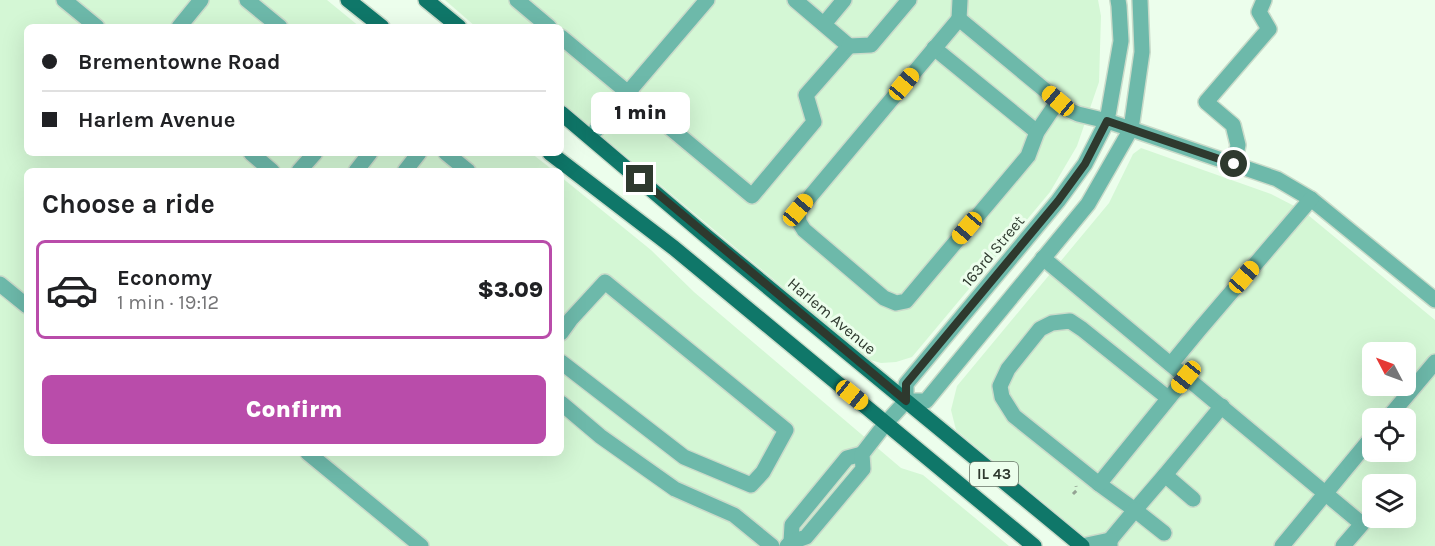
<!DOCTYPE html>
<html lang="en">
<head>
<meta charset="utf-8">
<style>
  :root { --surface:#fff; --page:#f6f6f6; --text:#202124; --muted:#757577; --line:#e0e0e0; --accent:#b94caa }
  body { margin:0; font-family:Karla,sans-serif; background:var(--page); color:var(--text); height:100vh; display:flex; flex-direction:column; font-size:22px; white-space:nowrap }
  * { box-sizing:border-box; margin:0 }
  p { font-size:20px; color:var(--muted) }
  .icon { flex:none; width:33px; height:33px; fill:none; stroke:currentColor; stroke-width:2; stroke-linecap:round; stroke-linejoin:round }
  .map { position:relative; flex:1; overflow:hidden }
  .side { position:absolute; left:24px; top:168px; width:540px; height:288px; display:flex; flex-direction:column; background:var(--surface); border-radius:9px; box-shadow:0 6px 24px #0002 }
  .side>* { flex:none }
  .guide { position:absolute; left:24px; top:24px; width:540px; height:132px; border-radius:9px; box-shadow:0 6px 24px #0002; display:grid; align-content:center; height:132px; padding:0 18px; background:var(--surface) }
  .needle { width:39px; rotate:311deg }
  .buttons { position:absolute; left:1362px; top:342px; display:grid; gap:12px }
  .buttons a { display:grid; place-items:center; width:54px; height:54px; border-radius:9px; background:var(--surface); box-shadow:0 6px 24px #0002; font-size:30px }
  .end { position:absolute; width:27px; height:27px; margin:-14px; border:8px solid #2e392e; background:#fff; box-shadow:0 0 0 3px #fff }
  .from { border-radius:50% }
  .bubble { position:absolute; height:42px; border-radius:9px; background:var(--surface); box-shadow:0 6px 24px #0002; font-size:20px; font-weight:800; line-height:42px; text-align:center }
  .car { position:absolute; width:18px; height:36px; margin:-18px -9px; border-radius:8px; box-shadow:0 0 4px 2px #0007; background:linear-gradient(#f5c518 24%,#345 0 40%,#f5c518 0 76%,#345 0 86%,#f5c518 0) }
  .guide b { display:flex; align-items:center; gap:21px; height:57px; font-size:22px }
  .guide b+b { border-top:2px solid var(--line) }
  .guide i { width:15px; height:15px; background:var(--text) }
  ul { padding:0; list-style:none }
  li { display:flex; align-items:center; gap:18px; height:99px; margin:0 12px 9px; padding:0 6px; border:3px solid transparent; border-radius:9px }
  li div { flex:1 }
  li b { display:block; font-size:22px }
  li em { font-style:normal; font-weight:800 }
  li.current { border-color:var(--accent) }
  li>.icon { width:54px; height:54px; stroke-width:1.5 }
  h2 { padding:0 18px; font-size:27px; line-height:72px }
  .cta { display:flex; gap:12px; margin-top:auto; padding:12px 18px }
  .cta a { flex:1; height:69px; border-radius:9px; background:var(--accent); color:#fff; font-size:24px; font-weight:800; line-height:69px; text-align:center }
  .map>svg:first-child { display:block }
  .built { fill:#d4f7d5; fill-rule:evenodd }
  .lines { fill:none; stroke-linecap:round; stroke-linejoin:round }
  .minor-casing { stroke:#cadbca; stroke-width:18 }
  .major-casing { stroke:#cadbca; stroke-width:18 }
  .path { stroke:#94a394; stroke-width:3; stroke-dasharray:4.5 4.5; stroke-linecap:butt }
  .minor { stroke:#6db9aa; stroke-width:15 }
  .major { stroke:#0f7769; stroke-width:15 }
  .route { stroke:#2e392e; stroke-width:8 }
  .labels { text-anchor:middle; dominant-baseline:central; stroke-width:6; stroke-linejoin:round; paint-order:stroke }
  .shield { fill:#ecfeec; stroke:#677467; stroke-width:1.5 }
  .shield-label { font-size:15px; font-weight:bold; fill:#2e392e }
  .street-label { font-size:16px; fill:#2e392e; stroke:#ecfeec }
</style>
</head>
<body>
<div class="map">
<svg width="1435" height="546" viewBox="0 0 1435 546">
  <rect width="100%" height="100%" fill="#ecfeec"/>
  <g class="built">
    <path d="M0 0H327L360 27H27V153H531L554 171H27V453H561V177L651 250 694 292 901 468 923 475 1009 546H0Z"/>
    <path d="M445 0H1098L1101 16 1099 82 1077 146 1050 192 912 357 896 362 881 363 870 360 561 102V27H476Z"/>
    <path d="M1141 148 1271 194 1302 210 1435 320V546H1096L956 430 951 410 957 386 1109 203 1133 154ZM1372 352H1406V386H1372ZM1372 418H1406V452H1372ZM1372 484H1406V518H1372Z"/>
  </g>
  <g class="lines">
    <g class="minor-casing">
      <g id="minor">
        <path d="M64 0 97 27"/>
        <path d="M247 0 280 27"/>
        <path d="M517 0 549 27"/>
        <path d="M959 19 960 0"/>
        <path d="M824 24 844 0"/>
        <path d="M179 27 201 0"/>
        <path d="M561 37 752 196 814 122 806 95 849 46 795 0"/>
        <path d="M849 46 871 45 909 0"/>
        <path d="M934 48 1037 132"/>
        <path d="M1058 101 1037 132 1028 156 906 301 896 303 884 298 804 230 799 222 798 211 959 19 1069 110 1078 114 1107 121 1131 129 1277 179 1311 199 1435 300"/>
        <path d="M590 137 707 0"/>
        <path d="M251 153 272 171"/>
        <path d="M446 153 468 171"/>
        <path d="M1234 164 1238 145 1233 125 1206 102 1269 29 1259 12 1264 0"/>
        <path d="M299 171 315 153"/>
        <path d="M356 171 370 153"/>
        <path d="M405 171 419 153"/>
        <path d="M1043 258 1362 524 1343 546"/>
        <path d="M0 284 27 306"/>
        <path d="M561 333 571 319 605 282 786 430 763 472 751 485 684 457 561 362"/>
        <path d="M1171 364 1199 330 1311 199"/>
        <path d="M1168 398 1082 329 1070 321 1052 323 1040 329 1008 369 1000 386 1002 397 1014 416 1099 484 1135 510 1165 475 1193 499"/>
        <path d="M906 401H926L1088 204 1131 129 1142 52 1140 0"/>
        <path d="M561 403 600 436 675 489 734 515 772 546"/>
        <path d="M1388 418 1435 362"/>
        <path d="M308 453 421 546"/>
        <path d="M1165 475 1222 406"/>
        <path d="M1099 484 1186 377"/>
        <path d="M1110 540 1135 510 1164 533"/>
        <path d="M791 542 792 525 847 458 862 454"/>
        <path d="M787 546 791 542 806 537 863 469 862 454 886 423 906 401V384L1058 201 1085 164 1107 121 1121 41 1119 6 1118 0"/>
        <path d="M1082 546 1110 540V546"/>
        <path d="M1282 546 1372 437"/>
      </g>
    </g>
    <g class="major-casing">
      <g id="major">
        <path d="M348 0 382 27"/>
        <path d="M426 0 459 27"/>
        <path d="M561 113 706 236 1082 546"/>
        <path d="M550 153 674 248 1034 546"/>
      </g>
    </g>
    <path class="path" d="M1073 494 1077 490 1076 486"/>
    <use href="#minor" class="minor"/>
    <use href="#major" class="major"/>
  </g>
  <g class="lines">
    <path class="route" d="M640 179 906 401V384L1058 201 1085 164 1107 121 1234 164"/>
  </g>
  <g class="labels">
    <rect class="shield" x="970" y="462" width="48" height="24" rx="4.5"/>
    <g class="shield-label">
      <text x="994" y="474">IL 43</text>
    </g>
    <g class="street-label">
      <text transform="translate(993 251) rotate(-50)">163rd Street</text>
      <text transform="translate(832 316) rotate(40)">Harlem Avenue</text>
    </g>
  </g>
</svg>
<div class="buttons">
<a><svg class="needle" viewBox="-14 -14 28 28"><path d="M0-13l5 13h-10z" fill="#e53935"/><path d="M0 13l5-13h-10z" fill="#757577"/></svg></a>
<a><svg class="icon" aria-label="locate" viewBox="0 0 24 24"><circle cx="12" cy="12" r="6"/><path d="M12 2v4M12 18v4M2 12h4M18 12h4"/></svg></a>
<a><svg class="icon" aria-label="layers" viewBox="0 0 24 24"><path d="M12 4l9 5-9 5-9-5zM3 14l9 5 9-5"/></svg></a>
</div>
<i class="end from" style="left:1234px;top:164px"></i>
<i class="end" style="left:640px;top:179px"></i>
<div class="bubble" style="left:591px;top:92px;width:99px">1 min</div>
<i class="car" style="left:904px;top:84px;rotate:40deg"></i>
<i class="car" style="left:1058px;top:101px;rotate:310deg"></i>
<i class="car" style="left:798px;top:210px;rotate:40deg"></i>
<i class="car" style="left:967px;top:228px;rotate:220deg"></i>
<i class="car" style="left:1244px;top:277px;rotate:41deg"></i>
<i class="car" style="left:1186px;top:377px;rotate:219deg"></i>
<i class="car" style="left:852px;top:395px;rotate:129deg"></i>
<div class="guide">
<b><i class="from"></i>Brementowne Road</b>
<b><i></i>Harlem Avenue</b>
</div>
<section class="side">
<h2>Choose a ride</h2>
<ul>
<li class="current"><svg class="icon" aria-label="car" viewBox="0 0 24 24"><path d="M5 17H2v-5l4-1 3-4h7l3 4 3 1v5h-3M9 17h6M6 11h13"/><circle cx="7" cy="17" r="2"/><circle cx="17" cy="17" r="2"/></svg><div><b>Economy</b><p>1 min · 19:12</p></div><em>$3.09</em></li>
</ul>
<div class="cta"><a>Confirm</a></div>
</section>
</div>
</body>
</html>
